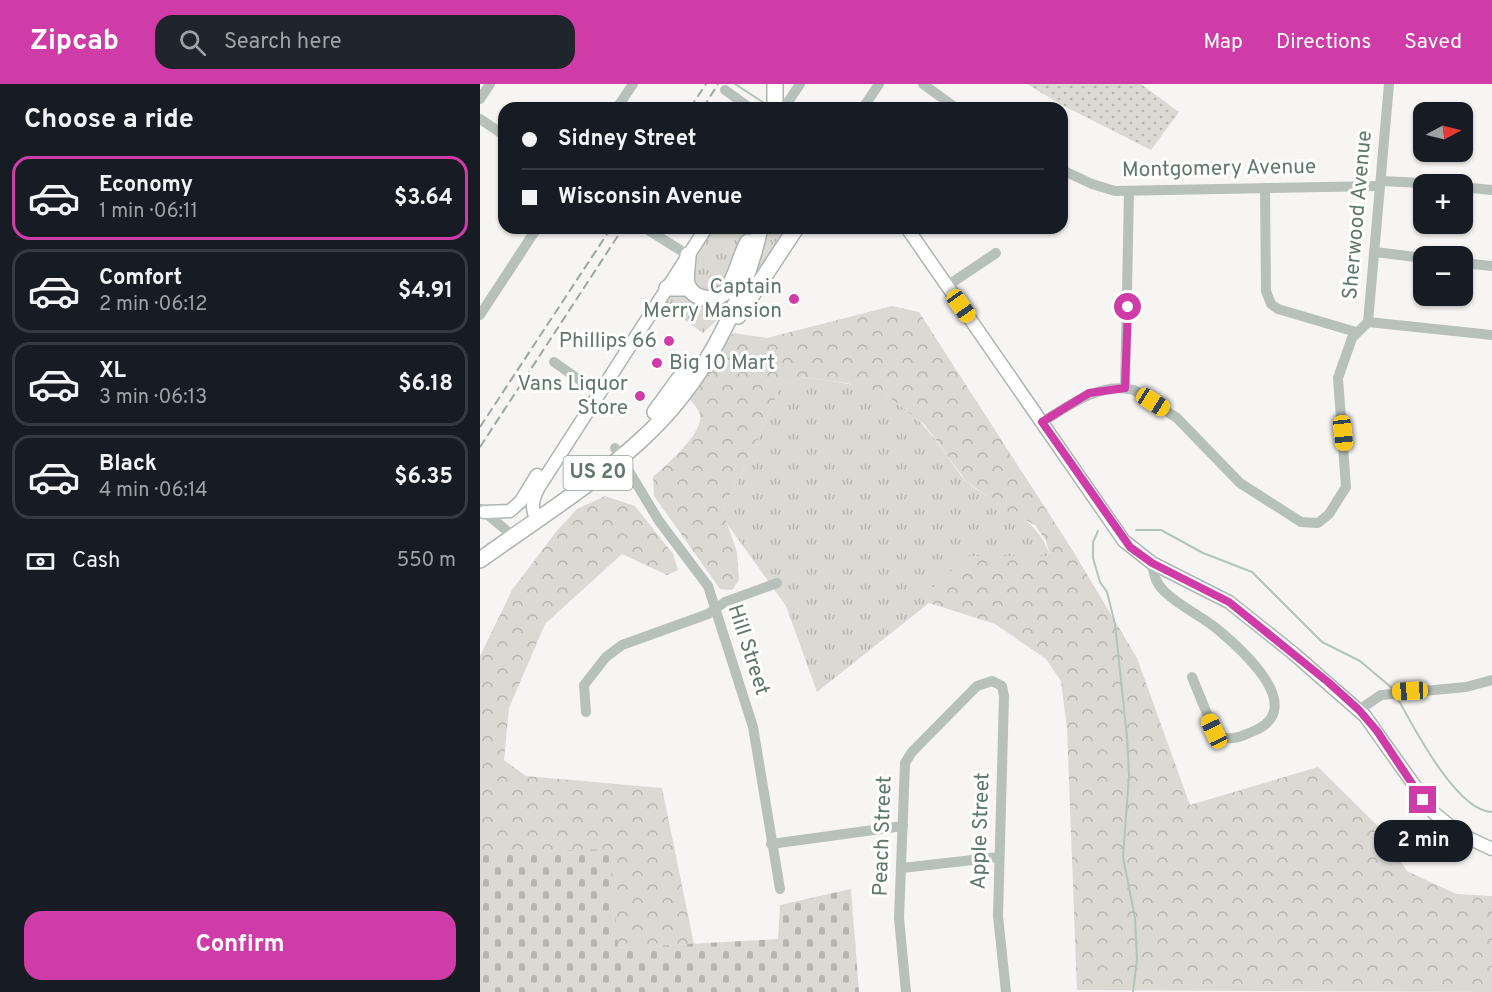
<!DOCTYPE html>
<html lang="en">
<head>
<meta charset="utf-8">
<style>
  :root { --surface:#171b24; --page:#20242c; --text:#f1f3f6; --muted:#9ea1a6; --line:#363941; --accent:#cf3ca7 }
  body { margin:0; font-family:Overpass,sans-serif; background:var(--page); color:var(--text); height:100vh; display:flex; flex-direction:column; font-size:22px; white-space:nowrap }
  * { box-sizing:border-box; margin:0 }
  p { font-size:20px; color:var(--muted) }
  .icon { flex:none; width:33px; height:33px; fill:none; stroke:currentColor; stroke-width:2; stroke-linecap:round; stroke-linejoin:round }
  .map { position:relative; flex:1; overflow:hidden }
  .sheet { display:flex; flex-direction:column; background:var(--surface); width:480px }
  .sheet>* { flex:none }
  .guide { position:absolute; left:18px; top:18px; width:570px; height:132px; border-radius:18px; box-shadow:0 2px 4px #0004; display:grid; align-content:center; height:132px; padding:0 24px; background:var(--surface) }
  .needle { width:39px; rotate:83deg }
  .tools { position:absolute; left:933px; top:18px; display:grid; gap:12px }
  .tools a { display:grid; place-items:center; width:60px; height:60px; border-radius:12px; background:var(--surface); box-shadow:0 2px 4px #0004; font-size:30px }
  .end { position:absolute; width:27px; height:27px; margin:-14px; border:8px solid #cf3ca7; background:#fff; box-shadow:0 0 0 3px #fff }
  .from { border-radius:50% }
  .bubble { position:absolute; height:42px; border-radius:18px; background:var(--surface); box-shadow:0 2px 4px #0004; font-size:20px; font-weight:700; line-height:42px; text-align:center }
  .car { position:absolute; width:18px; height:36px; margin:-18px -9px; border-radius:8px; box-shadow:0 0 4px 2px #0007; background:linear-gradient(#f5c518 24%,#345 0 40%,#f5c518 0 76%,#345 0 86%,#f5c518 0) }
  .guide b { display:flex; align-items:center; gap:21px; height:57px; font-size:22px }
  .guide b+b { border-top:2px solid var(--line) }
  .guide i { width:15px; height:15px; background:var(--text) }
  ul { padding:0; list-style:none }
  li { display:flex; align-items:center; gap:18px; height:84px; margin:0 12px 9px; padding:0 12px; border:3px solid var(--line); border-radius:18px }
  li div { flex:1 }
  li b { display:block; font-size:22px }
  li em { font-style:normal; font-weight:700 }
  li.selected { border-color:var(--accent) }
  li>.icon { width:54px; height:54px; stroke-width:1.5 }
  h2 { padding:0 24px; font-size:27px; line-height:72px }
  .pay { display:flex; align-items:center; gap:15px; height:66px; padding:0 24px; font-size:22px }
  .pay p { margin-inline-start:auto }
  .primary-button { display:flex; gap:12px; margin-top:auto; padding:12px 24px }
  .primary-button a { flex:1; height:69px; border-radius:18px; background:var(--accent); color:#fff; font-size:24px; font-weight:700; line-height:69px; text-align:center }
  header { display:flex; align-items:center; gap:36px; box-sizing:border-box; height:84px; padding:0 30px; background:var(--accent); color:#fff }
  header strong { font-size:28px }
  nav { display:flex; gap:33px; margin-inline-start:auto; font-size:21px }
  .search { width:420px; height:54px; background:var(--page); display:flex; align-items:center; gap:15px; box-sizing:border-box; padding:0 21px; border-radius:18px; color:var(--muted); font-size:22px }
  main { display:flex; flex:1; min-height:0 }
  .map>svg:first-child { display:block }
  .grass { fill:url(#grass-tufts) }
  .forest { fill:url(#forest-crowns) }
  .cemetery { fill:url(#cemetery-stones) }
  .park { fill:url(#park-dots) }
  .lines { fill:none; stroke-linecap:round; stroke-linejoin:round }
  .stream { stroke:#b5c4ba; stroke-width:2 }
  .major-casing { stroke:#acb5b1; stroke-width:15 }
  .highway-casing { stroke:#acb4b0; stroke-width:18 }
  .minor { stroke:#b8c0bc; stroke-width:10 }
  .major { stroke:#fff; stroke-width:12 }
  .highway { stroke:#fff; stroke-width:15 }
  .rail { stroke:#9ba7a1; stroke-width:2; stroke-dasharray:9 4.5; stroke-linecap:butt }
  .route { stroke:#cf3ca7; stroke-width:8 }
  .poi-dot { fill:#cf3ca7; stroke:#fff; stroke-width:2 }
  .labels { text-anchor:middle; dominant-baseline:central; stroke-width:6; stroke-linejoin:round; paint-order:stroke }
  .shield { fill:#fff; stroke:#90a097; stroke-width:1.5 }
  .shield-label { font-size:20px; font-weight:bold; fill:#60776b }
  .street-label { font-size:21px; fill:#60776b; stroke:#fff }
  .poi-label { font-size:21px; fill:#60776b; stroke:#fff; text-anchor:end }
</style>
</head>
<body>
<header>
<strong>Zipcab</strong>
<div class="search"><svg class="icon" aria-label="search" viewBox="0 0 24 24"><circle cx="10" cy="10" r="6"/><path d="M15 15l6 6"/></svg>Search here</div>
<nav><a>Map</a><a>Directions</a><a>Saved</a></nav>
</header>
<main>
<section class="sheet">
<h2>Choose a ride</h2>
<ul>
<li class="selected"><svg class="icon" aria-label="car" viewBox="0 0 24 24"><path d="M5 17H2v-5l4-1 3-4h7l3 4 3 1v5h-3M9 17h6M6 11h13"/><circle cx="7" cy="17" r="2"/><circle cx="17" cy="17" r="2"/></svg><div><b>Economy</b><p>1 min · 06:11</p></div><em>$3.64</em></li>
<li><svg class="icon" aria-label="car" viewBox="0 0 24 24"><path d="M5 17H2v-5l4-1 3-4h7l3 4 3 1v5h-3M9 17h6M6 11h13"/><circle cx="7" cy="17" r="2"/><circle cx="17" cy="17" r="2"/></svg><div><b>Comfort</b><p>2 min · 06:12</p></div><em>$4.91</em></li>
<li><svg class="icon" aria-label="car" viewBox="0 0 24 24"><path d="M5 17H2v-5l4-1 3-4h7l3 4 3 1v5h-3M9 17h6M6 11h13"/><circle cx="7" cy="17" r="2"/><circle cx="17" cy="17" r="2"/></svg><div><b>XL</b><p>3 min · 06:13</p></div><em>$6.18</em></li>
<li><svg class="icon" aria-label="car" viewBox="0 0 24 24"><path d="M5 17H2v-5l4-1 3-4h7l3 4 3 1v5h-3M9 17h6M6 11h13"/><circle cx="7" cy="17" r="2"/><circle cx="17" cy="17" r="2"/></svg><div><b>Black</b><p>4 min · 06:14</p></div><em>$6.35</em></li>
</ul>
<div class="pay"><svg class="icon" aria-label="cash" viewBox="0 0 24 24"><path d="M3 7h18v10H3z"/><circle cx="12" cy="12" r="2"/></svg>Cash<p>550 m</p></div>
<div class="primary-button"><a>Confirm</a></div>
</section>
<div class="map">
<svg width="1012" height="908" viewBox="0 0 1012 908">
  <defs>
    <pattern id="grass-tufts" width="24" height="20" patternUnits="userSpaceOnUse" patternTransform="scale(1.5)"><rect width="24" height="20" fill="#dbd9d4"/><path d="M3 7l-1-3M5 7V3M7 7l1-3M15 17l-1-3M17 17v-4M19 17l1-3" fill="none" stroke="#b5b5b0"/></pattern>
    <pattern id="forest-crowns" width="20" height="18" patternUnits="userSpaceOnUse" patternTransform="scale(1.5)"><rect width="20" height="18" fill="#dbd9d4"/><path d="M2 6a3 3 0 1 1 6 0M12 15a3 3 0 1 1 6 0" fill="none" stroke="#b5b5b0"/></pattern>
    <pattern id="cemetery-stones" width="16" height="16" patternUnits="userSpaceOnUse" patternTransform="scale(1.5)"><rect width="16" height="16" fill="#dbd9d4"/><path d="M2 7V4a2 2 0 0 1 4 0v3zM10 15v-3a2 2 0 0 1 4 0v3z" fill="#b5b5b0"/></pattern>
    <pattern id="park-dots" width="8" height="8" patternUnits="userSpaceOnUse" patternTransform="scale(1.5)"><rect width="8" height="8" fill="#dbd9d4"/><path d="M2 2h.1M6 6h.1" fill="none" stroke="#b5b5b0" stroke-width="1.8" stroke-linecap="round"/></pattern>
  </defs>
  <rect width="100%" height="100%" fill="#f7f5f4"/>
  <g class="grass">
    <path d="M227 144H304L268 207 223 249 179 218Z"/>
    <path d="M322 293C348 297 388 300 411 314 434 328 450 348 465 369 472 378 479 391 487 398 519 425 558 431 570 472L555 473 465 494 449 507V519L337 608 306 522 245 437 242 425 259 395 300 304Z"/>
  </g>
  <g class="forest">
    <path d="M412 222 439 228 593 467 657 574 710 721 838 683 901 745 927 787 976 810 1012 812V908L597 906 587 645 581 597 566 575 515 540 449 519V507L488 472H570L566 457 555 441 526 426 486 397 445 341 409 313 367 299 322 293 300 304 259 395 242 425 257 468 259 496 252 506 240 505 174 412 173 393C186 381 224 349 220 330 218 324 210 316 207 310L253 249 287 254Z"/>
    <path d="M125 412 155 422 193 470 198 486 187 491 142 470 65 540 29 624 24 676 46 692 182 704 214 860 137 864 0 769V572L32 506 76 448 97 425Z"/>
  </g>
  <path class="cemetery" d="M129 765 138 864 298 855 300 821 371 805 379 908H0V769Z"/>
  <path class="park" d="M547 0H661L699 28 671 66 580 20Z"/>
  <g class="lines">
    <g class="stream">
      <path d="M255 0 284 19"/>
      <path d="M656 446H681L723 469 772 488 842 558 880 577 912 604"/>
      <path d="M618 447 613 458V474L620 498 627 508 635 540 647 653 649 692 643 773 655 834 657 875 653 908"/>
      <path d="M918 615C933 642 977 728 1012 728"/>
    </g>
    <g class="major-casing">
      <g id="major">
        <path d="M427 144 644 457 672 479 749 518 813 569 885 632 954 729 980 750 1012 765"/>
        <path d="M4 428 30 427 41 417 57 391"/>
        <path d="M57 435C50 424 53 414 59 403L226 144"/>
      </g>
    </g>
    <g class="highway-casing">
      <g id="highway">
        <path d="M295 0V24"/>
        <path d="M208 171C208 180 205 192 207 200 213 217 237 219 247 206 256 193 260 172 268 158"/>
        <path d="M187 204H209"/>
        <path d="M258 232 316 144"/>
        <path d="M175 328 205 287"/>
        <path d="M0 476C54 437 112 401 161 356 221 302 263 222 280 144"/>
      </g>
    </g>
    <g class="minor">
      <path d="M443 0 476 24"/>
      <path d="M245 6 270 24"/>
      <path d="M0 15 10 0"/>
      <path d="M137 24 153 0"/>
      <path d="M304 24 320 0"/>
      <path d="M383 24 399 0"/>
      <path d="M0 35 24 51"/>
      <path d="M582 86 612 100 635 107 900 102"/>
      <path d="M901 97 963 100"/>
      <path d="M982 103 1012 106"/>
      <path d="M785 104 786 207 791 220 798 225 876 248"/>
      <path d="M165 144 208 171"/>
      <path d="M895 168 944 174"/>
      <path d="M982 179 1012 182"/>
      <path d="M467 202 516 169"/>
      <path d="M0 231 57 144"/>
      <path d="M888 238 1012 251"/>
      <path d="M74 278 118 309"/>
      <path d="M645 304 649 108"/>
      <path d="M562 338C589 322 620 297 654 306L697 334 760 399 821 438 838 439 849 430 866 403 858 294 872 254 888 238 909 0"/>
      <path d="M135 364 179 437 228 502 273 643 300 805"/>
      <path d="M1 425 33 452"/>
      <path d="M672 479C674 491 675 498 684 507 699 522 720 531 736 544 760 564 827 622 776 646 765 651 753 657 741 653L734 647 712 593"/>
      <path d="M879 626 901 611 986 603 1012 596"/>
      <path d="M106 628 104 601 126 573 142 561 228 530 245 518 297 499"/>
      <path d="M291 760 423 742"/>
      <path d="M422 784 519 773"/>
      <path d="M426 908 419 834 425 679 432 668 497 602 512 597 522 602 524 612 518 832 526 908"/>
    </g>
    <use href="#major" class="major"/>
    <use href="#highway" class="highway"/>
    <g class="rail">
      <path d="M210 24 226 0"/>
      <path d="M223 24 238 0"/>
      <path d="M0 343 131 144"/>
      <path d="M0 363 143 144"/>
    </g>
  </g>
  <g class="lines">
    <path class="route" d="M648 223 645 304 609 309 562 338 650 463 672 479 749 518 848 598 879 626 897 647 943 716"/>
  </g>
  <g class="poi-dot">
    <circle cx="314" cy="215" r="6"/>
    <circle cx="189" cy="257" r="6"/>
    <circle cx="177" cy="279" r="6"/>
    <circle cx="160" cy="312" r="6"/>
  </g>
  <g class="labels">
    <rect class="shield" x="83.5" y="372" width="69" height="34" rx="4.5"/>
    <g class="shield-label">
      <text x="118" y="389">US 20</text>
    </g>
    <g class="street-label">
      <text transform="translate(739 85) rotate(-1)">Montgomery Avenue</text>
      <text transform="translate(878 131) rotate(-85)">Sherwood Avenue</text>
      <text transform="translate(268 566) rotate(72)">Hill Street</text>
      <text transform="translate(501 747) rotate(-88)">Apple Street</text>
      <text transform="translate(403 752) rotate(-88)">Peach Street</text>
    </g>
    <g class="poi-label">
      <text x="302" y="203">Captain<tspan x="302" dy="24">Merry Mansion</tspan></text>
      <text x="177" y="257">Phillips 66</text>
      <text x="189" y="279" text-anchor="start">Big 10 Mart</text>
      <text x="148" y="300">Vans Liquor<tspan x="148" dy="24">Store</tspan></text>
    </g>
  </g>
</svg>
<div class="tools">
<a><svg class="needle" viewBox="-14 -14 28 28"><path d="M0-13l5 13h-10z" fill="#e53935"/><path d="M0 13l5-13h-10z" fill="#9ea1a6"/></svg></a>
<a>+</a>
<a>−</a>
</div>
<i class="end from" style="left:648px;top:223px"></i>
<i class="end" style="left:943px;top:716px"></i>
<div class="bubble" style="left:894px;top:736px;width:99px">2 min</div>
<i class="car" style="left:481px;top:222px;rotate:145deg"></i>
<i class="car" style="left:673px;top:318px;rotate:122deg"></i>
<i class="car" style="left:863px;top:349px;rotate:174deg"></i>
<i class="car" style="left:930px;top:607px;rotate:267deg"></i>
<i class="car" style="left:734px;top:647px;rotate:335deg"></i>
<div class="guide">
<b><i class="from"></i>Sidney Street</b>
<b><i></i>Wisconsin Avenue</b>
</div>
</div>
</main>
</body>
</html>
